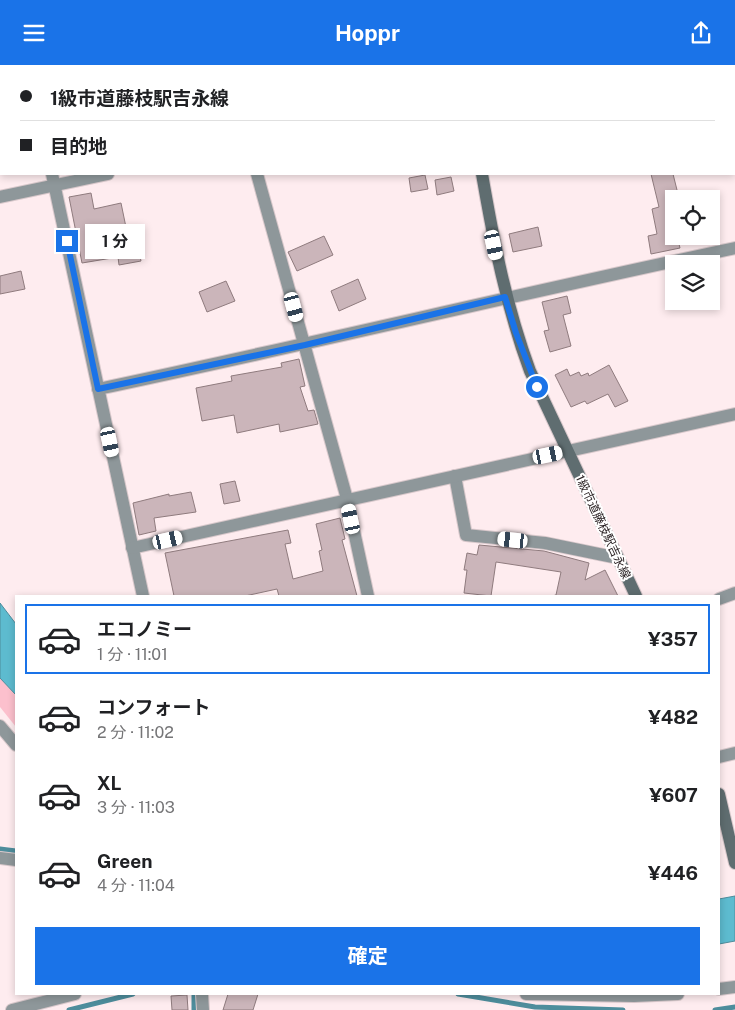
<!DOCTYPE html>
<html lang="ja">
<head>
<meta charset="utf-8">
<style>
  :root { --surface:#fff; --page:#f6f6f6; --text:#202124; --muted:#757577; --line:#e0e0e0; --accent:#1a73e8 }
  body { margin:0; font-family:"Public Sans","Noto Sans JP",sans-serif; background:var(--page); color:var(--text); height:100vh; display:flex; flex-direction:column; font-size:19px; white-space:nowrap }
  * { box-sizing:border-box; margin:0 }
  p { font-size:16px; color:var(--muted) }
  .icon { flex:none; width:28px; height:28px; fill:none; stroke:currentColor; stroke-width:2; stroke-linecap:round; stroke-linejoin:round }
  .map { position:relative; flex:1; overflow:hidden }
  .sheet { position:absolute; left:15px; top:530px; width:705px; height:400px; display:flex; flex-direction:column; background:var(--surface); border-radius:0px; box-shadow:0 2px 8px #0003 }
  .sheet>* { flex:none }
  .guide { position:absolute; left:0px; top:0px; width:735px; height:110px; box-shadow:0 2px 8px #0003; display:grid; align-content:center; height:110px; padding:0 20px; background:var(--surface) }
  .tools { position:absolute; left:665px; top:125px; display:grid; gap:10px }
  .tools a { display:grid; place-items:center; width:55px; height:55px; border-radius:0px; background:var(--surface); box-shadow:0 2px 8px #0003; font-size:25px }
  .end { position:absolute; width:22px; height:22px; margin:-11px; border:6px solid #1a73e8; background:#fff; box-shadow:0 0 0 2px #fff }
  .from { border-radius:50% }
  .bubble { position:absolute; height:35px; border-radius:0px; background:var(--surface); box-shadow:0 2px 8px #0003; font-size:16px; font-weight:700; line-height:35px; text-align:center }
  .car { position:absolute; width:15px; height:30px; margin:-15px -8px; border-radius:6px; box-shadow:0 0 4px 1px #0007; background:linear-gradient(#fff 24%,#345 0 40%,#fff 0 76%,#345 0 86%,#fff 0) }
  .guide b { display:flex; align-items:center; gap:18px; height:48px; font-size:19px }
  .guide b+b { border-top:1px solid var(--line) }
  .guide i { width:12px; height:12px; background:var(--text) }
  ul { padding:9px 0 0; list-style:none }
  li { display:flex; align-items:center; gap:15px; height:70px; margin:0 10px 8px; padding:0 10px; border:2px solid transparent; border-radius:0px }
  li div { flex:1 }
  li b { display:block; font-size:19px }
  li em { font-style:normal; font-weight:700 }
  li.active { border-color:var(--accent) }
  li>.icon { width:45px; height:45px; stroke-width:1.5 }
  .button { display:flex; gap:10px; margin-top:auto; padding:10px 20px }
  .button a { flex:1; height:58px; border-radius:0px; background:var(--accent); color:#fff; font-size:20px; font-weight:700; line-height:58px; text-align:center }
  header { display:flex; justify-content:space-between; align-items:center; height:65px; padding:0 20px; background:var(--accent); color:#fff; font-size:22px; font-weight:700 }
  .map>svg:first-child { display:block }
  .green { fill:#fcc0cd }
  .water { fill:#5dbbcf; stroke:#4e8d9c }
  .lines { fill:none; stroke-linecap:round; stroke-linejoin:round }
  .stream { stroke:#4e8d9c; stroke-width:5 }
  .building { fill:#cbb5ba; stroke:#8f7b7e }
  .street-casing { stroke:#d8c8cb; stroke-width:14 }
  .secondary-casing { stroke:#d8c8cb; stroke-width:14 }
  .street { stroke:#8e979a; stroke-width:12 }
  .secondary { stroke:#5f6d70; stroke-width:12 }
  .route { stroke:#1a73e8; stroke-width:6 }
  .labels { text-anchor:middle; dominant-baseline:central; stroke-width:4; stroke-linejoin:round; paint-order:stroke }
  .street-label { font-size:12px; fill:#2b2325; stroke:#fff }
</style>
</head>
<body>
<header><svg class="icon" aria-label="menu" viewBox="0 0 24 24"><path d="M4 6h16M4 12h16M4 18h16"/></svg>Hoppr<svg class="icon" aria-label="share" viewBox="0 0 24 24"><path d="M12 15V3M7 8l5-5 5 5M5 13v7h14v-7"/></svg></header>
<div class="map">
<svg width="735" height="945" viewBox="0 0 735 945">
  <rect width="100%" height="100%" fill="#feecef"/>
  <path class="green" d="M0 613 16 630V662L0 642Z"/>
  <g class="water">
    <path d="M0 538 16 559V630L0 613Z"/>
    <path d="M735 831V876L719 879V834Z"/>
  </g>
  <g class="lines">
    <g class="stream">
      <path d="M0 784 16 786"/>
      <path d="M194 929V945"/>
      <path d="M458 929 535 942 623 945"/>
      <path d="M69 945 133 929"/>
      <path d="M715 945 735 942"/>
    </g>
  </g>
  <g class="building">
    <path d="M651 109H673L678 129 674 130V171H677L680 183 651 189 648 171 657 169 652 144 659 142Z"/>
    <path d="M425 110 428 124 411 127 409 113Z"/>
    <path d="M451 112 454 126 437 130 435 115Z"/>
    <path d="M91 128 94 144 121 138 128 172 135 170 141 196 119 200 118 192 82 198 69 132Z"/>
    <path d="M538 162 542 181 513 187 509 169Z"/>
    <path d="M324 171 333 190 297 206 288 187Z"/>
    <path d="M21 206 25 224 0 229V211Z"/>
    <path d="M358 214 366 234 339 246 331 226Z"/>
    <path d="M226 216 235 236 207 247 199 227Z"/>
    <path d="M567 231 571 248 563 250 571 281 550 287 544 266 549 265 542 237Z"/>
    <path d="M299 294 305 321 300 322 308 346 314 345 318 359 280 367 279 359 237 368 234 350 202 356 196 323 232 316 231 311 282 302 281 298Z"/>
    <path d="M609 300 628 336 615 342 608 329 587 339 585 336 571 342 555 310 567 304 570 311 579 307 581 311 588 308 589 311Z"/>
    <path d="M235 416 240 436 224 439 220 419Z"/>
    <path d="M191 427 196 447 154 453 156 466 139 470 133 438 169 429V431Z"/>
    <path d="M340 453 345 474 342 475 357 531H279L277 524 245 531H174L165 488 288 465 291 478 285 479 293 514 323 506 319 486 322 485 316 459Z"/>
    <path d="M479 480 544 486 589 498 585 515 605 505 618 531H552L556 530 561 507 496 497 491 531 464 528 467 505H464L467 488 477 490Z"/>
    <path d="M228 929H258L253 945H223Z"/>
    <path d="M187 930 188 945H172L171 931Z"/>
  </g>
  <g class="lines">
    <g class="street-casing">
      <g id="street">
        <path d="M28 0 29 1"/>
        <path d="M231 0V1"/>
        <path d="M52 109 143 531"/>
        <path d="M257 109 347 434 368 531"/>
        <path d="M0 132 108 109"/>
        <path d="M98 324C311 279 522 228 735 183"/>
        <path d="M455 411 466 470 545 478 618 493"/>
        <path d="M132 483 735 349"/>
        <path d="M719 534 735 528"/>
        <path d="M0 661 16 680"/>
        <path d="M719 692 735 688"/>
        <path d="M0 793 16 795"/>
        <path d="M719 924 735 922"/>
        <path d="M202 929 203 945"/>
        <path d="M526 929 634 931 678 929"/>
        <path d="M12 945 75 929"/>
      </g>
    </g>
    <g class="secondary-casing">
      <g id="secondary">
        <path d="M465 0V1"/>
        <path d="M482 109C494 178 506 241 530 306L636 531"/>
        <path d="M719 729 735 798"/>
      </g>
    </g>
    <use href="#street" class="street"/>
    <use href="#secondary" class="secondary"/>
  </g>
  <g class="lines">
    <path class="route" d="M67 176 98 324 305 280 505 232 516 268 537 322"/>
  </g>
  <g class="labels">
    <g class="street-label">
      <text transform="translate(603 462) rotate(65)">1級市道藤枝駅吉永線</text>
    </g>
  </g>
</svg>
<div class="tools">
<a><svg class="icon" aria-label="locate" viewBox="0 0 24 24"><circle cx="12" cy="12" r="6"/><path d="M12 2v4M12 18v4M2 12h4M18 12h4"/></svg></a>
<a><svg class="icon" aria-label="layers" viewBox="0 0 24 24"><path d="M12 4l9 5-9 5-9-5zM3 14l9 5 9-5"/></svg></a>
</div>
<i class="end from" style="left:537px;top:322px"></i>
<i class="end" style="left:67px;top:176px"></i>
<div class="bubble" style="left:85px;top:159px;width:60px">1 分</div>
<i class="car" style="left:494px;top:180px;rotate:168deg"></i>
<i class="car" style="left:294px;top:242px;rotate:165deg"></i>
<i class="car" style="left:110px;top:377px;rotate:168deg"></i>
<i class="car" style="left:548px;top:390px;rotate:78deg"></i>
<i class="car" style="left:351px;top:454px;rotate:348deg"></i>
<i class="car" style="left:168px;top:475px;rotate:77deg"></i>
<i class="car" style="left:513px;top:475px;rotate:276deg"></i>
<div class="guide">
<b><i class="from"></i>1級市道藤枝駅吉永線</b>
<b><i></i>目的地</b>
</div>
<section class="sheet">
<ul>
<li class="active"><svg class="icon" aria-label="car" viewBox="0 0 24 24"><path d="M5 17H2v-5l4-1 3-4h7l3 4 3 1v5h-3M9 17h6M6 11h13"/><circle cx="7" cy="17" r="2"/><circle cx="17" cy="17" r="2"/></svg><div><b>エコノミー</b><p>1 分 · 11:01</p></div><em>¥357</em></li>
<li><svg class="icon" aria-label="car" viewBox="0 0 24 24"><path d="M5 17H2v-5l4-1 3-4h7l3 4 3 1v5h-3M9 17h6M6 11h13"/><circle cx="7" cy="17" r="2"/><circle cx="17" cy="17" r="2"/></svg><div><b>コンフォート</b><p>2 分 · 11:02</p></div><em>¥482</em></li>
<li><svg class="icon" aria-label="car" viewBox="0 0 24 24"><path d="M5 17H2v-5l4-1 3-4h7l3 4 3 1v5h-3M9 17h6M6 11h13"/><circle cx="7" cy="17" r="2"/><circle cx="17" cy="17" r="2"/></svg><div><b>XL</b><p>3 分 · 11:03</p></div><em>¥607</em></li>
<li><svg class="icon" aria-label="car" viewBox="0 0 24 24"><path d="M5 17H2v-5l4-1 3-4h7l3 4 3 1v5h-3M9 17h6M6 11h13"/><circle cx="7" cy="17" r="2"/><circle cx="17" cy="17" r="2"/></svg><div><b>Green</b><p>4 分 · 11:04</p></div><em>¥446</em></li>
</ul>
<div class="button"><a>確定</a></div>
</section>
</div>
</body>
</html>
